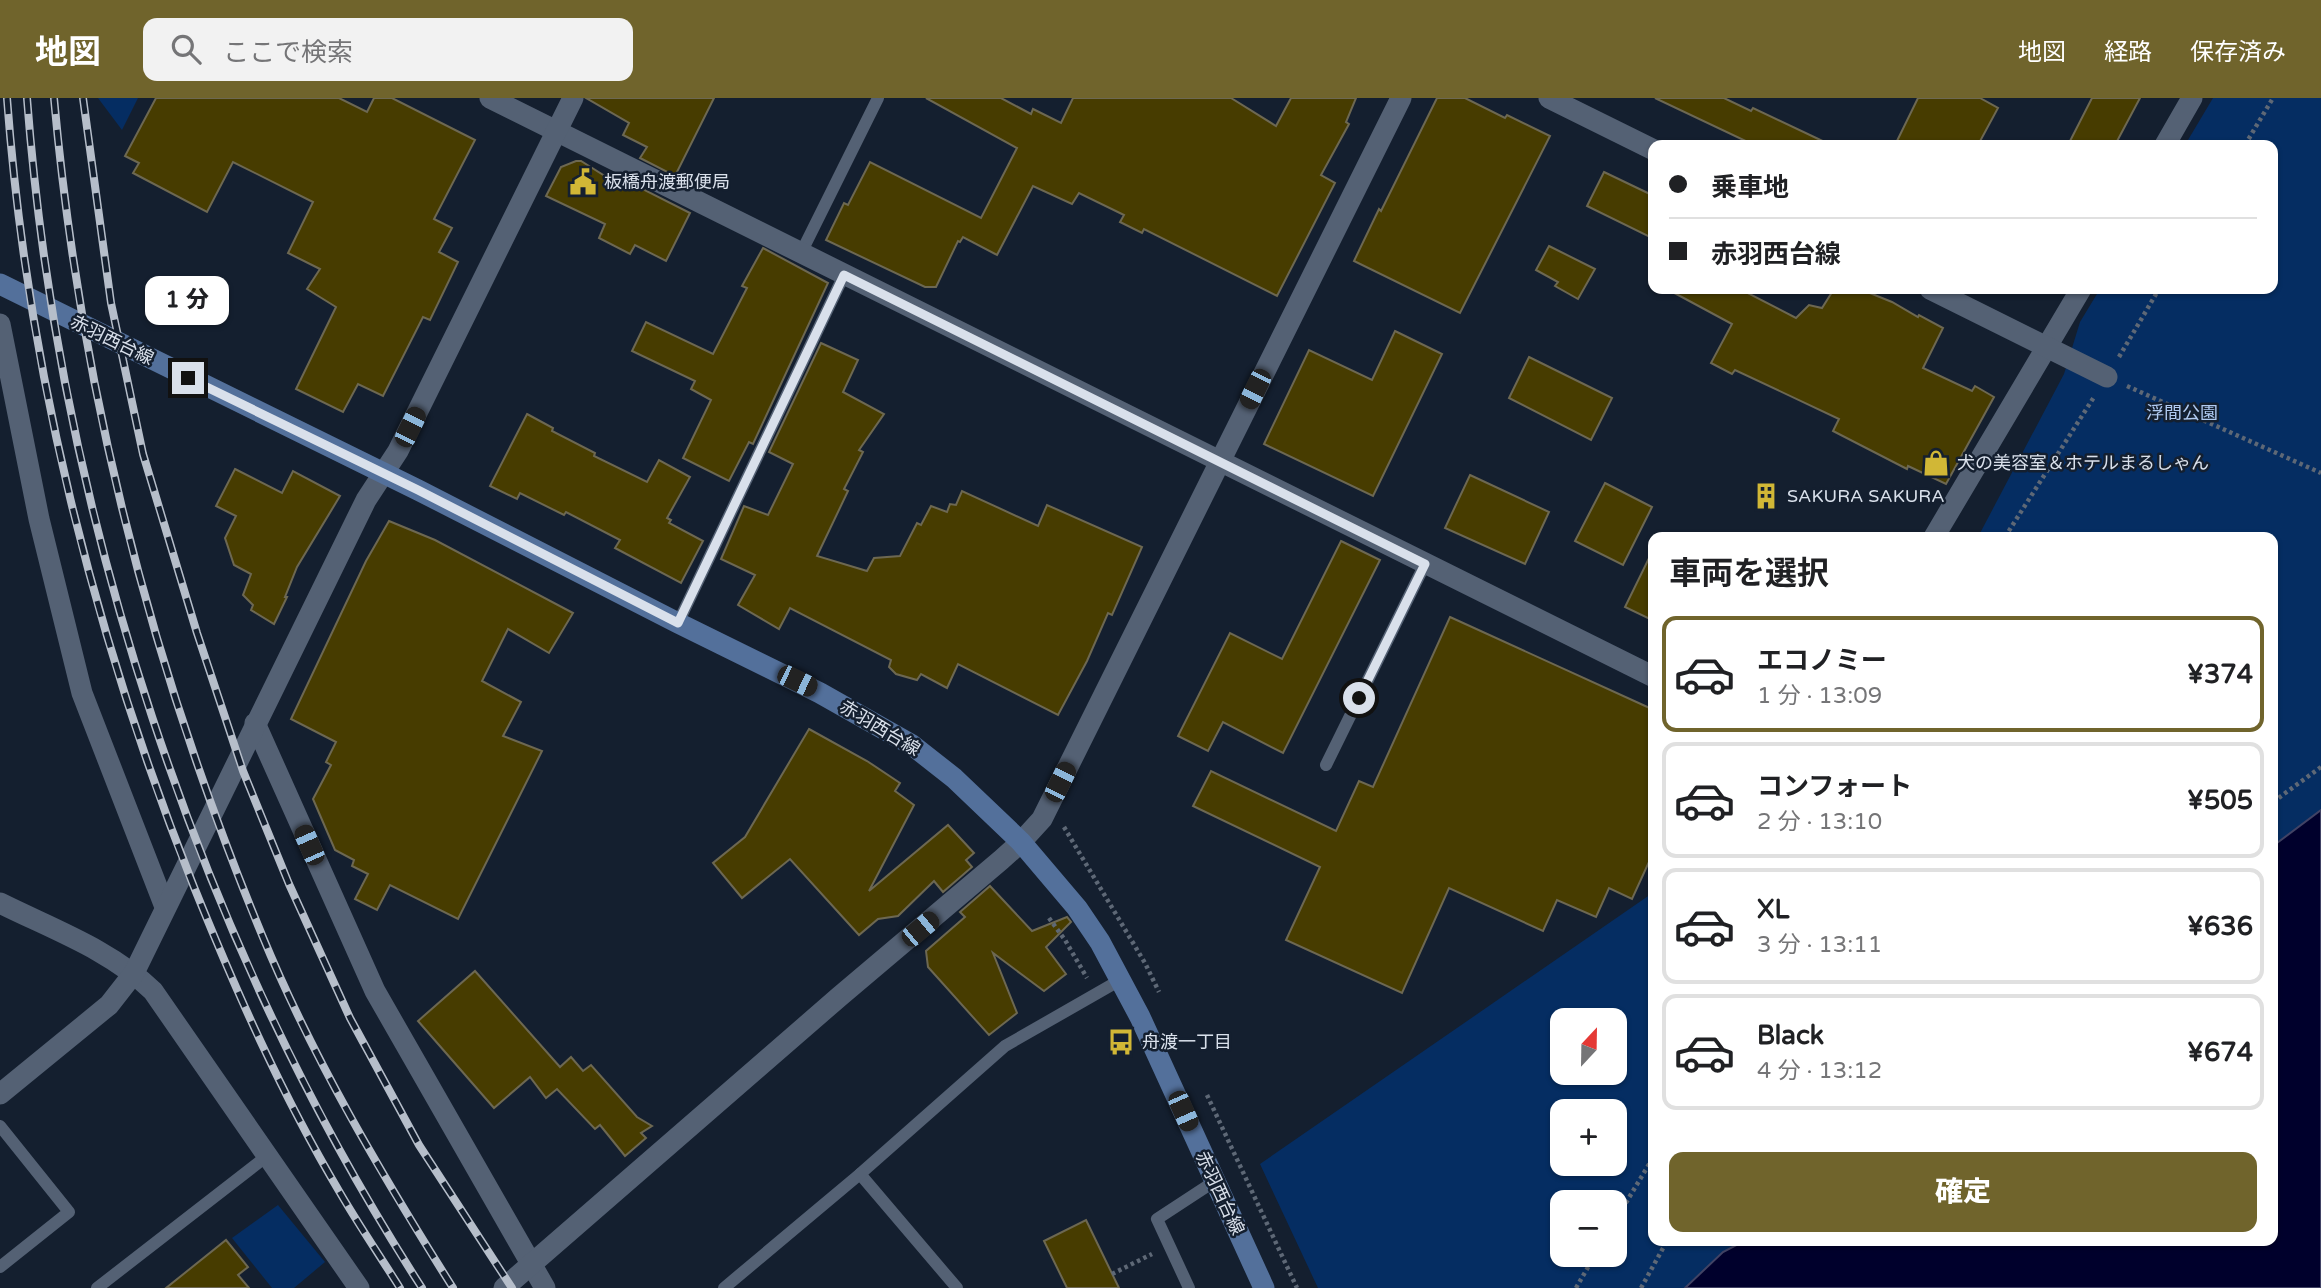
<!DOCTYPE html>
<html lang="ja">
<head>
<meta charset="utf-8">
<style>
  :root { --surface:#fff; --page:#f2f2f2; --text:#202124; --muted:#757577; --line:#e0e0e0; --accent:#70642c }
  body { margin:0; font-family:"Varela Round","Noto Sans JP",sans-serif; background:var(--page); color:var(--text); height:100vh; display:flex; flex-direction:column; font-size:26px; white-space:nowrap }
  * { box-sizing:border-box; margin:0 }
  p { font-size:23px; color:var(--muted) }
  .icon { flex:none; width:38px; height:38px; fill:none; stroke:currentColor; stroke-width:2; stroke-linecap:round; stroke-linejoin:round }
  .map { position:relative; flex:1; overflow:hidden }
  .panel { position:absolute; left:1648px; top:434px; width:630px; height:714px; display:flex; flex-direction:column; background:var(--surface); border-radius:14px; box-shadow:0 2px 5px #0004 }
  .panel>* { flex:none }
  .guide { position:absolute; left:1648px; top:42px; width:630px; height:154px; border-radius:14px; box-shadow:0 2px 5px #0004; display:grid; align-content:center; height:154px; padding:0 21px; background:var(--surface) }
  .needle { width:46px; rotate:22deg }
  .buttons { position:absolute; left:1550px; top:910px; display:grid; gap:14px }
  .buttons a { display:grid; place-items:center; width:77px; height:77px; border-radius:14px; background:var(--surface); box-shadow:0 2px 5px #0004; font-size:35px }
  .end { position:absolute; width:32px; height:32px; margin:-16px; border:9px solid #d9e0eb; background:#111; box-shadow:0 0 0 4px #111 }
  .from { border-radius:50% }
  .bubble { position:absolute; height:49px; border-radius:14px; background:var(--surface); box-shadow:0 2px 5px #0004; font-size:23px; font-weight:800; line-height:49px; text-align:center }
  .car { position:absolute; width:21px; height:42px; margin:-21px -10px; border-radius:9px; box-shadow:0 0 5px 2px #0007; background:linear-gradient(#222 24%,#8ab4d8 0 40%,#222 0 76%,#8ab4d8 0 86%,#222 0) }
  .guide b { display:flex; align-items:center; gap:24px; height:66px; font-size:26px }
  .guide b+b { border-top:2px solid var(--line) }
  .guide i { width:18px; height:18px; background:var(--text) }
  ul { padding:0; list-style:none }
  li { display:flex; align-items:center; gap:21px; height:116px; margin:0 14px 10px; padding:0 7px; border:4px solid var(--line); border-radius:14px }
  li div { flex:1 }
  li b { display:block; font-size:26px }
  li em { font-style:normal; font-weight:800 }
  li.current { border-color:var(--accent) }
  li>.icon { width:63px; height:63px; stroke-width:1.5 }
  h2 { padding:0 21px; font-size:32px; line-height:84px }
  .action { display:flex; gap:14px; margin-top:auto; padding:14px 21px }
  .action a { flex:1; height:80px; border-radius:14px; background:var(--accent); color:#fff; font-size:28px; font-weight:800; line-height:80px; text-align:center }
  header { display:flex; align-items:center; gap:42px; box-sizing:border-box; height:98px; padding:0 35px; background:var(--accent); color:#fff }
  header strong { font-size:33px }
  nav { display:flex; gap:38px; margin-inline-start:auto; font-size:24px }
  .search { width:490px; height:63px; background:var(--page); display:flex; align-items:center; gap:18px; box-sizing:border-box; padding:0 24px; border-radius:14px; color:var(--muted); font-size:26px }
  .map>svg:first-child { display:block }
  .green { fill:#052d62; fill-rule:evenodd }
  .water { fill:#00002c; stroke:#414365; stroke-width:2 }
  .building { fill:#473c00; stroke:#6d6852; stroke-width:2 }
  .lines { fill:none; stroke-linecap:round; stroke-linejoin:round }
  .path { stroke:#5e6876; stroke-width:4.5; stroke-dasharray:3.5 3.5; stroke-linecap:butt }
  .service { stroke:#546174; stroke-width:12 }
  .minor { stroke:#546174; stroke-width:21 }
  .tertiary { stroke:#546174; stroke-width:21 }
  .secondary { stroke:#53709b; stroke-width:21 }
  .rail-casing { stroke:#b6beca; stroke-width:8 }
  .rail { stroke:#141f2f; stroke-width:5; stroke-dasharray:16; stroke-linecap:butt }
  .route { stroke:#d9e0eb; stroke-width:9 }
  .labels { text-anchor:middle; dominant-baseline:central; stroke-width:5; stroke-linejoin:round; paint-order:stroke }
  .poi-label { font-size:18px; fill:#d9e0eb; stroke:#141f2f; text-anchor:start }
  .street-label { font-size:18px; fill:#d9e0eb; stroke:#141f2f }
  .park-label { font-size:18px; fill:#b0caf1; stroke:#141f2f }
</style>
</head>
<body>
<header>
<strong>地図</strong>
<div class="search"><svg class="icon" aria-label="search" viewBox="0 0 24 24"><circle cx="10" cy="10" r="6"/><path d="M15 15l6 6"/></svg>ここで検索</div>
<nav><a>地図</a><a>経路</a><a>保存済み</a></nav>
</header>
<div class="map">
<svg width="2321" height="1190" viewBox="0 0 2321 1190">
  <rect width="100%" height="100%" fill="#141f2f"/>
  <g class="green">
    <path d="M98 0H138L122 32Z"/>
    <path d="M2213 0H2321V1190H1318L1260 1066 1654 794V1143H2273V439H1978L2064 276 2080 224 2100 191H2273V47H2185ZM1563 922H1615V975H1563ZM1563 1013H1615V1066H1563ZM1563 1104H1615V1157H1563Z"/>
    <path d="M278 1107 325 1164 294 1190H272L232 1140Z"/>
  </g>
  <path class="water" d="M2321 712V1190H1685L1723 1154 1744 1143H2273V748Z"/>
  <g class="building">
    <path d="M156 0H339L367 14 374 0H392L475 42 434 121 452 130 439 154 458 164 430 222 423 219 383 298 358 286 343 314 296 291 336 209 307 191 320 171 288 155 313 104 233 64 207 114 133 75 139 65 125 58Z"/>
    <path d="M586 0H714L675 78 640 60 647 49 623 37 629 25Z"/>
    <path d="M926 0H1001L1031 16 1033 11 1061 25 1073 0H1231L1276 28 1291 0H1356L1346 24 1349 26 1321 77 1335 85 1277 198 1144 131 1142 135 1120 124 1124 117 1079 95 1072 106 1033 88 997 157 963 139 960 144 958 143 936 189H925L826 142 844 105 848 107 870 64 981 120 1017 50Z"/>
    <path d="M1437 0H1465L1505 20 1507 17 1550 38 1460 215 1354 163 1379 111 1381 113Z"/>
    <path d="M1655 0H1724L1751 13 1753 10 1831 47H1754Z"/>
    <path d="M1918 0H1980L1998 10 1978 47H1895Z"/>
    <path d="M2092 0H2140L2115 47H2068Z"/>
    <path d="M576 63H581L624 90 627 83 690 115 666 163 635 147 630 156 599 140 605 126 546 98 561 69Z"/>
    <path d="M1604 74 1654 98V141L1587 108Z"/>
    <path d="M1549 148 1595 171 1578 201 1555 188 1558 184 1536 172Z"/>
    <path d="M763 150 828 185 753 346 749 344 729 383 683 360 711 302 691 291 695 283 632 253 646 224 713 256 747 190 742 188Z"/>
    <path d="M1667 191H1740L1796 220 1809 207 1822 210 1834 191H1860L1892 204 1918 219 1919 217 1943 230 1923 270 1972 293 1975 288 1994 299 1946 386 1908 368 1907 371 1833 333 1839 321 1735 272 1732 276 1711 265 1732 226Z"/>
    <path d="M1395 233 1442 256 1373 398 1264 346 1309 252 1372 282Z"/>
    <path d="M821 245 858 262 843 294 884 316 859 352 863 354 844 391 848 393 817 458 867 473 874 460 900 458 917 425 921 427 931 408 947 414 950 406 956 407 962 393 1038 428 1047 407 1142 449 1112 517 1108 515 1087 563 1058 617 958 566 947 590 921 576 917 582 896 576 889 569 891 562 790 510 779 531 738 507 755 477 721 461 744 408 768 417 793 366 769 354Z"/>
    <path d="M1529 259 1612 300 1591 342 1509 300Z"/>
    <path d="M527 316 553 330 552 333 595 355 594 358 647 384 659 362 690 379 667 420 671 422 669 425 703 443 681 485 615 450 620 442 566 414 564 417 520 395 517 401 490 388Z"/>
    <path d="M235 371 282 395 293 373 340 398 297 469 285 499H287L274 526 251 512 253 507 243 497 251 476 234 467 225 440 236 418 216 408Z"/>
    <path d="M1470 377 1549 414 1525 466 1445 430Z"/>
    <path d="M1605 385 1652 409 1623 467 1575 443Z"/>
    <path d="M389 423 435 442 573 515 549 555 508 531 482 583 521 604 503 638 542 653 458 821 390 787 377 812 355 801 368 776 352 768 354 762 335 752 313 701 331 667 326 664 336 644 291 621 366 463Z"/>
    <path d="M1341 443 1380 462 1283 655 1223 624 1208 653 1178 638 1230 535 1282 561Z"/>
    <path d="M1654 450V523L1625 509Z"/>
    <path d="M1450 519 1654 612V753L1632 801 1609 790 1596 819 1557 802 1543 833 1449 790 1402 895 1286 842 1320 769 1193 708 1211 673 1336 733 1359 683 1373 689Z"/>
    <path d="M809 631 867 663 900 685 895 693 914 707 869 793 948 727 974 755 966 762 972 769 943 794 934 783 898 818 878 821 859 837 790 761 742 800 713 765 745 739Z"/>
    <path d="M990 788 1032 833 1067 819 1071 824 1046 849 1066 876 1044 893 993 855 1017 915 989 937 928 869 926 853 965 819 960 814Z"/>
    <path d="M475 873 560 969 571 959 583 973 591 967 637 1019 652 1028 641 1035 646 1040 625 1058 600 1027 595 1031 557 991 546 1000 530 979 494 1010 418 923Z"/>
    <path d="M1086 1122 1119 1190H1067L1044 1143Z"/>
    <path d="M226 1142 248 1169 238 1177 249 1190H166Z"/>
  </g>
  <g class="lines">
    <g class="path">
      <path d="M2245 47 2273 0"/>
      <path d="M2119 259 2159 191"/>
      <path d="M2127 288 2321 375"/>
      <path d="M2005 439 2094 299"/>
      <path d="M2273 704 2321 669"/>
      <path d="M1064 729 1145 865 1159 894"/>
      <path d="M1049 820 1065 842 1087 880"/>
      <path d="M1207 997 1297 1190"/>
      <path d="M1615 1123 1654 1058"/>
      <path d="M1112 1176 1152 1156"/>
      <path d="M1576 1190 1595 1157"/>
      <path d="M1641 1190 1667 1143"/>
    </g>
    <g class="service">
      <path d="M801 155 878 0"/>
      <path d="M678 525 844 177"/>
      <path d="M1326 667 1425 466"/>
      <path d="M0 1028 69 1114 0 1169"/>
      <path d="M860 1076 957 1190"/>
      <path d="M97 1190 267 1058"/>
      <path d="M724 1190 860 1076 1005 948 1122 881"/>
      <path d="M1189 1190 1157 1121 1215 1083"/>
    </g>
    <g class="minor">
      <path d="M490 0 1654 579"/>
      <path d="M2165 47 2192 0"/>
      <path d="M0 226 39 421 82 595 165 809"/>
      <path d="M1934 439 2081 191"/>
      <path d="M255 625 375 893 545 1190"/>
      <path d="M0 805C52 831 111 852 153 893L359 1190"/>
      <path d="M504 1190 839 899 1001 762 1021 744 1042 721 1401 0"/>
    </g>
    <g class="tertiary">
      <path d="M1549 0 1654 52"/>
      <path d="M1930 191 2107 279"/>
      <path d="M0 996 109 907 134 875 366 402 398 353 573 0"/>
    </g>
    <path class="secondary" d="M0 186 418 392 678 525 820 595 912 647 954 680 1021 744 1077 810 1100 844 1140 919 1264 1190"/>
    <g class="rail-casing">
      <g id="rail">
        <path d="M7 0C27 270 94 538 194 789 236 893 282 997 339 1093 358 1126 380 1158 400 1190"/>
        <path d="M27 0C58 411 198 843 422 1190"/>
        <path d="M54 0C80 289 151 569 262 837 313 961 382 1077 453 1190"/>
        <path d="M83 0 111 205 143 356 197 535 243 673 289 786 350 920 419 1047 512 1190"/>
      </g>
    </g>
    <use href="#rail" class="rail"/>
  </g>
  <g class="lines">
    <path class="route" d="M188 280 418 392 678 525 844 177 1425 466 1359 600"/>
  </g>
  <defs>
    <g id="civic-bare" transform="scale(2.1)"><path d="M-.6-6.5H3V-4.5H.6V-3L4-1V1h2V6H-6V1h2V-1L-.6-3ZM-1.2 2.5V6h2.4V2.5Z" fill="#d1b736" stroke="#141f2f" stroke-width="2.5" paint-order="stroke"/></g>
    <g id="shop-bare" transform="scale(2.1)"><path d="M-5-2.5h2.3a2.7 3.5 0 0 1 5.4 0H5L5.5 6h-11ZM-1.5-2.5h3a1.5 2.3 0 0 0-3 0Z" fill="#d1b736" stroke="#141f2f" stroke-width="2.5" paint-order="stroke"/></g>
    <g id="building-bare" transform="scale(2.1)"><path d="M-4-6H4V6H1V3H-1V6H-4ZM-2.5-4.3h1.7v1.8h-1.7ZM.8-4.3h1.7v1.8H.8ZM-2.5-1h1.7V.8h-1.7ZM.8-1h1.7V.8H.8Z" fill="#d1b736" stroke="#141f2f" stroke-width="2.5" paint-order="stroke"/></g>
    <g id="bus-bare" transform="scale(2.1)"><path d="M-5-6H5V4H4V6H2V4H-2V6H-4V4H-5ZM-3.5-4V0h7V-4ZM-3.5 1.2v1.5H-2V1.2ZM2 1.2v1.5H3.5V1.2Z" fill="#d1b736" stroke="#141f2f" stroke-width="2.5" paint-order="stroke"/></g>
  </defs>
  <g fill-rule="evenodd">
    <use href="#civic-bare" x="583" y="84"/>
    <use href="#shop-bare" x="1936" y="365"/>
    <use href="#building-bare" x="1766" y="398"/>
    <use href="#bus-bare" x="1121" y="944"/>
  </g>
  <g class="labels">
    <g class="poi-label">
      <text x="604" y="84">板橋舟渡郵便局</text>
      <text x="1957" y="365">犬の美容室＆ホテルまるしゃん</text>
      <text x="1787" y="398">SAKURA SAKURA</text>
      <text x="1142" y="944">舟渡一丁目</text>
    </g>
    <g class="street-label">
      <text transform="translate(112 242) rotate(26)">赤羽西台線</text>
      <text transform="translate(880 630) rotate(31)">赤羽西台線</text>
      <text transform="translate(1220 1095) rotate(65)">赤羽西台線</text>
    </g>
    <g class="park-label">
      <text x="2182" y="315">浮間公園</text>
    </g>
  </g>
</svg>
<div class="buttons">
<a><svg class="needle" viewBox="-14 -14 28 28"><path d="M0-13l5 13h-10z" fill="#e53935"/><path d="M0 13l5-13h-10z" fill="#757577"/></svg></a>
<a>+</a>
<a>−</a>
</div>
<i class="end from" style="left:1359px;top:600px"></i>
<i class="end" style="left:188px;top:280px"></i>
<div class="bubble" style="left:145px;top:178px;width:84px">1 分</div>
<i class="car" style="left:1255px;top:291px;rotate:206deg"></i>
<i class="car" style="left:410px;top:329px;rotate:26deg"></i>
<i class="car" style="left:797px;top:583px;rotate:116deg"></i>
<i class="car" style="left:1060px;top:684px;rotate:26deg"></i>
<i class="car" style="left:309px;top:747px;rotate:336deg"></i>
<i class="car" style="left:920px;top:831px;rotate:50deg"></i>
<i class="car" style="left:1183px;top:1013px;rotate:156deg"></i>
<div class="guide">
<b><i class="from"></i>乗車地</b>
<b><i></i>赤羽西台線</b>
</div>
<section class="panel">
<h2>車両を選択</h2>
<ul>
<li class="current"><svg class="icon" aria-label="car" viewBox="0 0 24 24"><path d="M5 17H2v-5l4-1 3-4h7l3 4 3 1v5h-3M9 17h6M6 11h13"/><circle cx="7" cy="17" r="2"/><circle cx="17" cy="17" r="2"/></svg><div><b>エコノミー</b><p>1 分 · 13:09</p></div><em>¥374</em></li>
<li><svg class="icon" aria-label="car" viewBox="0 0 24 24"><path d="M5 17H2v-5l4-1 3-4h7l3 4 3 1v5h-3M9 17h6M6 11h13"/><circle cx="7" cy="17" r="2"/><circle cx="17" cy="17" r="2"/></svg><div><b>コンフォート</b><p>2 分 · 13:10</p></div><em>¥505</em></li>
<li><svg class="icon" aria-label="car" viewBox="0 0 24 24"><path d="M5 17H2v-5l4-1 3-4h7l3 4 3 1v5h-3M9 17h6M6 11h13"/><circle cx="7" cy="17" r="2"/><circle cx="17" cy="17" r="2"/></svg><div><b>XL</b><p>3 分 · 13:11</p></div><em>¥636</em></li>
<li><svg class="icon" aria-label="car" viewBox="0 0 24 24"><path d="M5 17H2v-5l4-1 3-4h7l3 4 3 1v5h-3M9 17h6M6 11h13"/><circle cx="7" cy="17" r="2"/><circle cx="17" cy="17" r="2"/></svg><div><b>Black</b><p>4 分 · 13:12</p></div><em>¥674</em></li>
</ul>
<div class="action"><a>確定</a></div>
</section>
</div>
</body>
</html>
